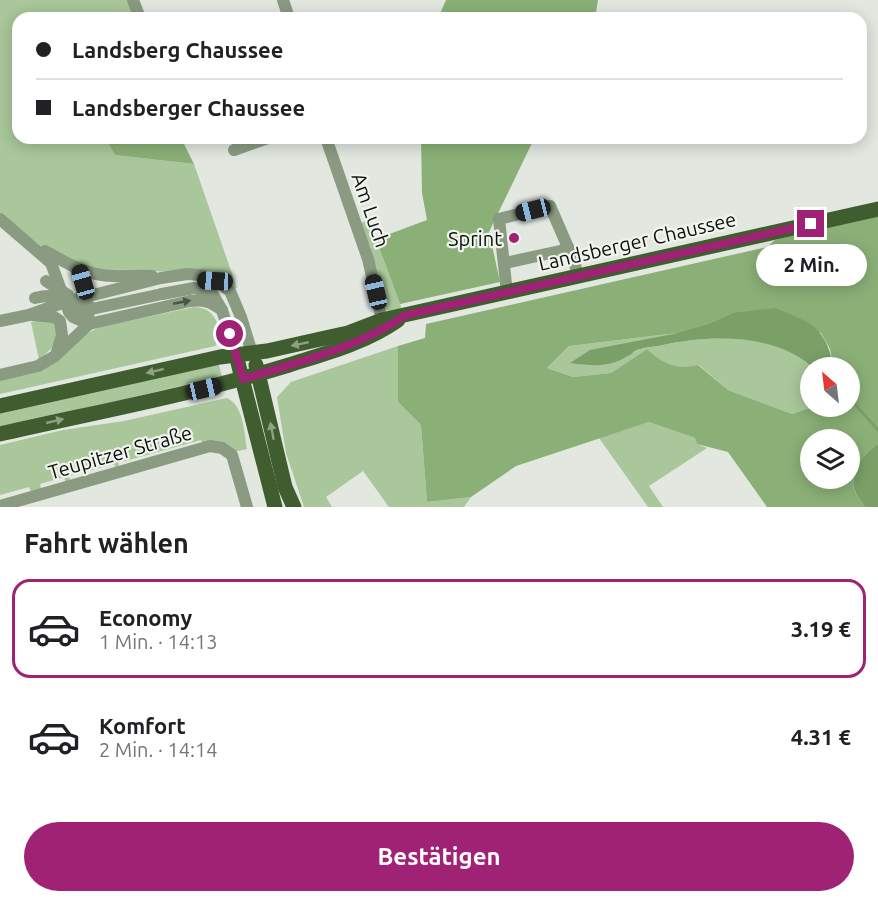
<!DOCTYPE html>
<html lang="de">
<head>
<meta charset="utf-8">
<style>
  :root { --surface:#fff; --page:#f6f6f6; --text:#202124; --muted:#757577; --line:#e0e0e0; --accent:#a02275 }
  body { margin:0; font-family:Ubuntu,sans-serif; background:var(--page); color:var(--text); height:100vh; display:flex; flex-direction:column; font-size:22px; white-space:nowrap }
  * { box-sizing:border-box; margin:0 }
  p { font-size:20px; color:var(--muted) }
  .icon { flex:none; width:33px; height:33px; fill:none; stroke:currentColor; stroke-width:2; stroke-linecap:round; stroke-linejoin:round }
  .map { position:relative; height:507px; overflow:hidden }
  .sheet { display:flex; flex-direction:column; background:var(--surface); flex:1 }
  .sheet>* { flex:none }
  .hud { position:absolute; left:12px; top:12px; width:855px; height:132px; border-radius:18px; box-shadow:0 3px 15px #0003; display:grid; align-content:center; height:132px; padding:0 24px; background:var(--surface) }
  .needle { width:39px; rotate:332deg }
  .buttons { position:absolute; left:800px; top:357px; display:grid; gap:12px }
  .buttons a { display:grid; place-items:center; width:60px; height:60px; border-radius:50%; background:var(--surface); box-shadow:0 3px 15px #0003; font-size:30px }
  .end { position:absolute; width:27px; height:27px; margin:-14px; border:8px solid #a02275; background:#fff; box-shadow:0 0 0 3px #fff }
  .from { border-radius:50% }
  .bubble { position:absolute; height:42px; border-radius:21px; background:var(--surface); box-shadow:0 3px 15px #0003; font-size:20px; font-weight:600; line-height:42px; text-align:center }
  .car { position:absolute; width:18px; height:36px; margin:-18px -9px; border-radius:8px; box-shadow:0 0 4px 2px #0007; background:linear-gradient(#222 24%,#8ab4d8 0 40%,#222 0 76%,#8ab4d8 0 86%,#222 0) }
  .hud b { display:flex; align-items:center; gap:21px; height:57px; font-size:22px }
  .hud b+b { border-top:2px solid var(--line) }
  .hud i { width:15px; height:15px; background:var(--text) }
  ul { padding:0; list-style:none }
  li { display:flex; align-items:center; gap:18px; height:99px; margin:0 12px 9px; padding:0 12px; border:3px solid transparent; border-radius:18px }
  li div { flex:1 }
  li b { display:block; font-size:22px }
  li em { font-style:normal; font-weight:600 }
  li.active { border-color:var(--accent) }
  li>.icon { width:54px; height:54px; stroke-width:1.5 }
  h2 { padding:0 24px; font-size:27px; line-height:72px }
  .action { display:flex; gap:12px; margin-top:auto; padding:12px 24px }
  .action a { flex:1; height:69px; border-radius:36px; background:var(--accent); color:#fff; font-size:24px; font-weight:600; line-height:69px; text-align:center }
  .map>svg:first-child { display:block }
  .green { fill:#a9c79a }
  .forest { fill:#8ab077; fill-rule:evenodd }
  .water { fill:#7aa067 }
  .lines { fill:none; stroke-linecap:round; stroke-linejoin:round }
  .stream { stroke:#7aa067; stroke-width:3 }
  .minor { stroke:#8a9b82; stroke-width:12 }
  .major { stroke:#405d30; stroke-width:15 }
  .minor-bridge { stroke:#8a9b82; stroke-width:12 }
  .oneway { fill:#4c5548 }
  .oneway2 { fill:#8fa185 }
  .route { stroke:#a02275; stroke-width:8 }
  .poi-dot { fill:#a02275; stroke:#eff4ed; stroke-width:2 }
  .labels { text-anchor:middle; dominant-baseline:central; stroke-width:4.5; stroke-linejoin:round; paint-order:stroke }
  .street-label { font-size:20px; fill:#0e0f0d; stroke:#eff4ed }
  .poi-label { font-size:20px; fill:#0e0f0d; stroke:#eff4ed; text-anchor:end }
</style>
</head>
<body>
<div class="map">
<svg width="878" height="507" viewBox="0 0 878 507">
  <rect width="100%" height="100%" fill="#e2e7e0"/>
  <g class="green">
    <path d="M0 0H128L135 18H18V138H105L115 155 194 164 237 288H233L218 276 198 269 111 274 60 257 41 246 0 213Z"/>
    <path d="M369 220 400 304 402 310 391 313 384 308 370 251 371 248 360 223Z"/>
    <path d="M194 307C213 307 217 321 223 337L215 346 0 394V379L41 369 81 336 100 327Z"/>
    <path d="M46 319 53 320 59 330 53 347 39 360 31 322Z"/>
    <path d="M677 333 571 363C591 366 606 367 625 358 629 356 632 352 636 351 644 347 655 347 663 345 711 335 774 332 812 367L810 368V406L812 407 792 414 728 390 699 365C676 370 664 364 647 349L611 373 573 377 547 368 569 346Z"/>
    <path d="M398 346V402L421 425 427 502 471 497 464 507H389L363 471 326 497 332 507H304L286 453 277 397 291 382Z"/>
    <path d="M218 362 222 376 0 429V412Z"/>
    <path d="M227 398C244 406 244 432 247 449L234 452 203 445 201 440 118 463 119 468 116 469 114 464 69 476 70 481 66 483 64 477 40 484 41 489 31 492 29 487 0 495V445L63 430 124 421Z"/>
    <path d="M649 422 695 438 697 444 707 448 649 486 663 507H648L599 438Z"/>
  </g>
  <g class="forest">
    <path d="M446 0H598L595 18H438Z"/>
    <path d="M105 138H181L194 164 115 155Z"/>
    <path d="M421 138H537L531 145 489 232 500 282 400 304 376 239 427 220 422 193Z"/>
    <path d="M878 214V444C863 455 849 470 855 490 856 496 862 502 865 507H767L728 452 697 444 695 438 649 422 516 466 471 497 427 502 421 425 398 402V346L425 338 426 324 767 247 775 240ZM732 313 821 333 830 349 833 364 829 367 849 368V406L812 407 792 414 728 390 698 365C676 370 664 364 647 349L611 373 573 377 547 368 569 346 677 333 710 323ZM810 440H849V478H810Z"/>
  </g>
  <g class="water">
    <path d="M775 308C809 322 825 326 833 364L828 367H812C775 333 710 335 663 345 654 347 643 347 635 351 633 352 631 355 628 356 609 368 591 366 570 363L590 350 673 334 710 323 732 313Z"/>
    <path d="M878 444V507H865C862 502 856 496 855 490 849 470 863 455 878 444Z"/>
  </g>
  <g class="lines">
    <g class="stream">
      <path d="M833 364 835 368"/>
      <path d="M849 395 853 402 878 430"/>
    </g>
    <g class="minor">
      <path d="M133 0 140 18"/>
      <path d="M283 0 289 18"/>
      <path d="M326 138 368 259 384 329"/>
      <path d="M234 150 268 138"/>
      <path d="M0 219 51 263 69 312 73 317 89 324 87 296 79 268"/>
      <path d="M45 251C66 263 88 276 113 276 126 277 139 275 152 276"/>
      <path d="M505 263 569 249"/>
      <path d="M507 293 499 219 550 206 574 261 578 276"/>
      <path d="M162 294 194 288 212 293 222 310 236 355"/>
      <path d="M33 315 54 317 60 321 62 335 57 352"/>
      <path d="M0 321 29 315 65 302 161 278 187 274 201 275 222 285 230 291 241 317 252 353"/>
      <path d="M0 375 38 366 55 356 89 324 190 301C204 299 211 302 222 310"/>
      <path d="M0 506 210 446 222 448 232 455 247 507"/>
    </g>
    <g class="major">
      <path d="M236 355 275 507"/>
      <path d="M256 365 285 487 294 507"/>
      <path d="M0 406 220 357 267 351 334 336 348 333 382 320 878 209"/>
      <path d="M0 434C97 412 194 394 289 365 327 353 365 343 398 320"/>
    </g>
    <g class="minor-bridge">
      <path d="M46 281 68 295"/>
      <path d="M35 298C64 291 63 305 87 310L162 294"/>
    </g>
  </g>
  <defs><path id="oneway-solid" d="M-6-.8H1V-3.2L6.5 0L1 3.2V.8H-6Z" transform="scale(1.5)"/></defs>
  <use class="oneway" href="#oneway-solid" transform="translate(182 302) rotate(-11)"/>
  <g class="oneway2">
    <use href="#oneway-solid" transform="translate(300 344) rotate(168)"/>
    <use href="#oneway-solid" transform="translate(155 371) rotate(167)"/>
    <use href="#oneway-solid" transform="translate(55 421) rotate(-13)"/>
    <use href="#oneway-solid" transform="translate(272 431) rotate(-101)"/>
  </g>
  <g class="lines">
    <path class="route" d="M230 334 243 379C299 362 357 348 406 315L811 224"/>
  </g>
  <circle class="poi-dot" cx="514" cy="238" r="6"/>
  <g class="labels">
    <g class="street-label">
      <text transform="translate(371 210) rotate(71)">Am Luch</text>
      <text transform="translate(637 241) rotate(-13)">Landsberger Chaussee</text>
      <text transform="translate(120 452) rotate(-16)">Teupitzer Straße</text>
    </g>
    <g class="poi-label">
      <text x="502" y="238">Sprint</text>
    </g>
  </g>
</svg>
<div class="buttons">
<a><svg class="needle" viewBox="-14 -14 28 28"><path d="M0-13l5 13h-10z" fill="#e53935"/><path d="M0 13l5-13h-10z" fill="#757577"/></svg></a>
<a><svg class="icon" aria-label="layers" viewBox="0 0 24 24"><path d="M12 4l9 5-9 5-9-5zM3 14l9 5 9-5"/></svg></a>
</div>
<i class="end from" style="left:230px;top:334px"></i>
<i class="end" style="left:811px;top:224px"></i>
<div class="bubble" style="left:756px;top:244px;width:111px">2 Min.</div>
<i class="car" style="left:533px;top:210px;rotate:256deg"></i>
<i class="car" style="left:215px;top:281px;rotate:273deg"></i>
<i class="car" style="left:83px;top:282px;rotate:344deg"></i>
<i class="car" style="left:376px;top:292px;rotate:347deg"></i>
<i class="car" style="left:204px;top:389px;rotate:77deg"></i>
<div class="hud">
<b><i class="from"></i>Landsberg Chaussee</b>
<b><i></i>Landsberger Chaussee</b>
</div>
</div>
<section class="sheet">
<h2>Fahrt wählen</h2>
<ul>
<li class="active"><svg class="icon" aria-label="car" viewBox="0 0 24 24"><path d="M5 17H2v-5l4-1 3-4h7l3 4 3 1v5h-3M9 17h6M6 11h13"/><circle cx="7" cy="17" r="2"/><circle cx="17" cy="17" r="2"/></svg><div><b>Economy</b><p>1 Min. · 14:13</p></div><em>3.19 €</em></li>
<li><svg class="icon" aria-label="car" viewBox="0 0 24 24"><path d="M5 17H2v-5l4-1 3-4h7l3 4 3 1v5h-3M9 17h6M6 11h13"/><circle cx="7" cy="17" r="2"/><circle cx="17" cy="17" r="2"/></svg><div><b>Komfort</b><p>2 Min. · 14:14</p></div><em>4.31 €</em></li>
</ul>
<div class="action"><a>Bestätigen</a></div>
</section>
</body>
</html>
